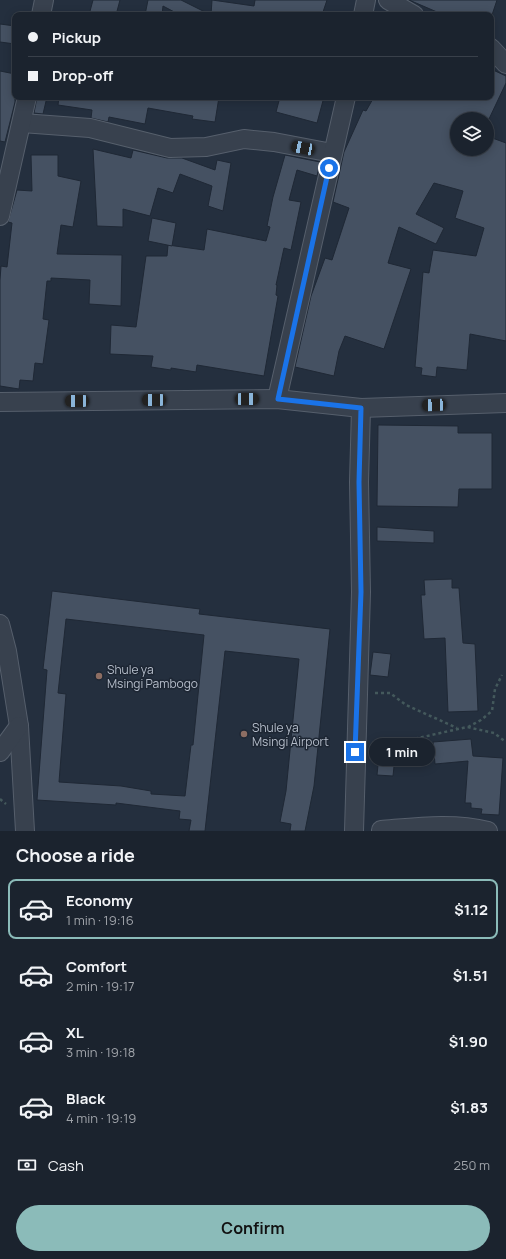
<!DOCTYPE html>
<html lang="en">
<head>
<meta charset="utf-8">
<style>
  :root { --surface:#1b232e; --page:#242b36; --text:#f1f3f6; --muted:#a0a4aa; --line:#39404a; --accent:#8bbbb9 }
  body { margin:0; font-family:Manrope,sans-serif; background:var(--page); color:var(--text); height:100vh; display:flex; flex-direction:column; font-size:15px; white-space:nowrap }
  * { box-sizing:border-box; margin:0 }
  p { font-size:13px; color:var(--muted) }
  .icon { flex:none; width:22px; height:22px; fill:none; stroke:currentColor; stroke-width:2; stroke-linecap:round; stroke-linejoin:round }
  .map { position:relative; height:831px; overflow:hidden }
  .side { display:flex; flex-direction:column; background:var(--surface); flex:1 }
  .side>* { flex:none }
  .top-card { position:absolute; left:12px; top:12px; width:482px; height:88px; border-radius:8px; box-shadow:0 2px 10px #0003,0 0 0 1px var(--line); display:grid; align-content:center; height:88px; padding:0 16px; background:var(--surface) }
  .tools { position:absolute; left:450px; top:112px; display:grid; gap:8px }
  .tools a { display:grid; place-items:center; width:44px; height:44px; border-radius:50%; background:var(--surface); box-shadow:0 2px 10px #0003,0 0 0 1px var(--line); font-size:20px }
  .end { position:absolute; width:18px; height:18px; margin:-9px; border:5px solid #1a73e8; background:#fff; box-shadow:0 0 0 2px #fff }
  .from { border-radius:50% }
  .bubble { position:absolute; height:28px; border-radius:14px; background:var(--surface); box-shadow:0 2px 10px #0003,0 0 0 1px var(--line); font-size:13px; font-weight:700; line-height:28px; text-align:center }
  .car { position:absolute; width:12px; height:24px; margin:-12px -6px; border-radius:5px; box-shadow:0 0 3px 1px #0007; background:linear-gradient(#222 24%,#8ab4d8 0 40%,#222 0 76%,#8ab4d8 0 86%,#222 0) }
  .top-card b { display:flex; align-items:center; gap:14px; height:38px; font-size:15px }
  .top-card b+b { border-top:1px solid var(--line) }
  .top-card i { width:10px; height:10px; background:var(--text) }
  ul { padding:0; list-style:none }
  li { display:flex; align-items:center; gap:12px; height:60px; margin:0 8px 6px; padding:0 8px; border:2px solid transparent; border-radius:8px }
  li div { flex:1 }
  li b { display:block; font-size:15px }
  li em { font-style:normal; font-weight:700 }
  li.active { border-color:var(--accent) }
  li>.icon { width:36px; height:36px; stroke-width:1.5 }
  h2 { padding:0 16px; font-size:18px; line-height:48px }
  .pay { display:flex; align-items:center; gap:10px; height:44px; padding:0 16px; font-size:15px }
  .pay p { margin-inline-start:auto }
  .action { display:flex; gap:8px; margin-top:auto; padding:8px 16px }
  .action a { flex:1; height:46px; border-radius:24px; background:var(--accent); color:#111; font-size:16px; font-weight:700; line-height:46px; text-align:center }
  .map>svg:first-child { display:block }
  .building { fill:#455162; stroke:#1f2835; fill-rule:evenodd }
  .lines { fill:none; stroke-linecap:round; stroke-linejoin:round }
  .minor-casing { stroke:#565f6c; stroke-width:20 }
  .path { stroke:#44595c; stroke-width:2.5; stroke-dasharray:3 3; stroke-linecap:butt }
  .minor { stroke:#38414e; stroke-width:18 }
  .route { stroke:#1a73e8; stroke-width:5 }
  .education-dot { fill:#8d6e63; stroke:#1d2633; stroke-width:1.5 }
  .labels { text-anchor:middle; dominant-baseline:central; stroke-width:3; stroke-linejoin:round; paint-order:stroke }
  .poi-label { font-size:12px; fill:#b4bcc9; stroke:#1d2633; text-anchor:start }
</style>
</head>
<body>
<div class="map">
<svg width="506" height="831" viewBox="0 0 506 831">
  <rect width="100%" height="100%" fill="#242f3e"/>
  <g class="building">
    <path d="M93 0H120L116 15H89Z"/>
    <path d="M148 0H181L211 15 212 0 254 6 255 0H327L322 15H180L163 6 162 15H145Z"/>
    <path d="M409 0H497L492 15H444Z"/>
    <path d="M0 24 15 26V44L0 42Z"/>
    <path d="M491 69 506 76V83L489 119H457V149H487V136L506 143V341L470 334 467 370 437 367 436 377 421 375 422 368 415 367 423 272 429 273 433 250 476 256 484 228 455 218 463 191 434 183 416 214 444 228 436 244 399 227 388 263 411 269 384 349 345 336 339 351 334 376 295 367 311 296 325 258 332 260 349 208 333 202 344 152 363 110 366 111 374 97H491Z"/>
    <path d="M0 71 15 74V102L5 142 0 141Z"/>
    <path d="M37 97H47L43 114 34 113Z"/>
    <path d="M59 97H219L215 122 192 119 193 116 148 108 145 124 109 117 108 122 91 118 92 110 58 105Z"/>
    <path d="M280 97H324L317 123 276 112Z"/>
    <path d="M93 149 131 158 133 150 167 158H182L215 170 217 160 231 163 223 211 208 206 212 186 180 174 173 193 158 188 150 216 123 209V227L97 226Z"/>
    <path d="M31 155H58V176L81 181 73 227 61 225 57 254 122 255 121 306 89 304 90 280 51 278V281H47L43 319 49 320 43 364 35 363 33 381 20 380 19 389 0 386V280L1 266 7 267 12 223 8 222 17 190 32 191Z"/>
    <path d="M285 155 320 162 317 176 297 170 289 200 301 202 291 250 284 248 276 285H277L276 295 278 296 264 376 197 365 196 372 171 368V370L151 367 153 356 110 354 111 325 136 327 146 256H167L168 245 204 250 207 229 266 241 270 227 267 226 273 197Z"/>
    <path d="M152 218 176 223 172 246 148 241Z"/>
    <path d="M378 425 458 426V433H492V489H459L458 507 377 506Z"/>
    <path d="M377 527 434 531V543L377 541Z"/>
    <path d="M452 579V588H459L463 643 475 644 478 711 448 712 445 638 424 639 421 595H425L424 580Z"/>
    <path d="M52 591 200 609 199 614 330 629 314 786 305 831H290L291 824 280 822 286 791 299 659 225 651 205 831H189L191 820 179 819 180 811 116 803V805L37 800 47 670 43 669ZM66 619 204 635 193 745H191L185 796 151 794V791L121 786 59 782 66 694 58 693Z"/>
    <path d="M373 652 391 654 388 677 370 675Z"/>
    <path d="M471 739 473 756 503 758 499 815 481 814 482 809 471 808V803H465L468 761 435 764 433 742Z"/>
    <path d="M379 755 395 757 393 776 377 775Z"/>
  </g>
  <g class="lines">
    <g class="minor-casing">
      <g id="minor">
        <path d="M388 0 414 15"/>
        <path d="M41 15 44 0"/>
        <path d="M363 15 366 0"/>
        <path d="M491 48 506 64"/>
        <path d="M22 123 90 128 170 148 206 147 244 139 274 142 332 153"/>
        <path d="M0 216 27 97"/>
        <path d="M277 399 346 97"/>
        <path d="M0 402 277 399 361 408 506 403"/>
        <path d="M0 624 7 651 19 726 25 831"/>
        <path d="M0 752 19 726"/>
        <path d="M381 830C417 827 453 822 488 831"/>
        <path d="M354 831 361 592 359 482 361 408"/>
      </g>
    </g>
    <g class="path">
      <path d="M375 693H390L406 705 457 728"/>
      <path d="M468 727 481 720 492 711 495 689 502 675"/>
      <path d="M374 748 467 727 494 733 506 742"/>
      <path d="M0 799 6 804"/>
    </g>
    <use href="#minor" class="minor"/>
  </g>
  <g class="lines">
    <path class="route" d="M329 168 278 399 361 408 359 482 361 592 355 752"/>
  </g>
  <g class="education-dot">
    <circle cx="99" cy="676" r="4"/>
    <circle cx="244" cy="734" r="4"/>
  </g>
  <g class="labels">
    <g class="poi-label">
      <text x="107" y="669">Shule ya<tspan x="107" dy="14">Msingi Pambogo</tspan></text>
      <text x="252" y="727">Shule ya<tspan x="252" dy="14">Msingi Airport</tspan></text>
    </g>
  </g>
</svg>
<div class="tools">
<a><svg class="icon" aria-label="layers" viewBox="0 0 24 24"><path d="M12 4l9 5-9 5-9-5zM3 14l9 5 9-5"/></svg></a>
</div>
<i class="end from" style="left:329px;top:168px"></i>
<i class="end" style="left:355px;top:752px"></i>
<div class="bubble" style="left:369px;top:738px;width:66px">1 min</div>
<i class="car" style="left:303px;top:148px;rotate:281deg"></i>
<i class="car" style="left:247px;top:399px;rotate:89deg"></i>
<i class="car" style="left:154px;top:400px;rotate:270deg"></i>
<i class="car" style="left:77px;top:401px;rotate:270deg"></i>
<i class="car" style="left:434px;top:405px;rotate:268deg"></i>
<div class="top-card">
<b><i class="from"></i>Pickup</b>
<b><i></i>Drop-off</b>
</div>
</div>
<section class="side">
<h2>Choose a ride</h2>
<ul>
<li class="active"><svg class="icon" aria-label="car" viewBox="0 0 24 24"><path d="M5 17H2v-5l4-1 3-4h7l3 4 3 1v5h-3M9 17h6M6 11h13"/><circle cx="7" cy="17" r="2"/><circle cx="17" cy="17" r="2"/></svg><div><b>Economy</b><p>1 min · 19:16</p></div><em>$1.12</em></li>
<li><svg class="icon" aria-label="car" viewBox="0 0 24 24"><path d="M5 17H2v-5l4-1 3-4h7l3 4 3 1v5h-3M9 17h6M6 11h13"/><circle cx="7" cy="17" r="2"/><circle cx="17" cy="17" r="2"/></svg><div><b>Comfort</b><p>2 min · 19:17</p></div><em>$1.51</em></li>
<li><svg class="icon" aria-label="car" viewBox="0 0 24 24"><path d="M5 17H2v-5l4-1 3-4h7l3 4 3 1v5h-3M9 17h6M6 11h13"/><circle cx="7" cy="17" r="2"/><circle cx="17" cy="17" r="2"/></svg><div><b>XL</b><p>3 min · 19:18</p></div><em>$1.90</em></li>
<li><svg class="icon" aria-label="car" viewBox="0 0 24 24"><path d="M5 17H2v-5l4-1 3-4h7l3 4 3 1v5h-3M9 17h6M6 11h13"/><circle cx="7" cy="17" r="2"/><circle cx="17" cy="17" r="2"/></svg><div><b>Black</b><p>4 min · 19:19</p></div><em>$1.83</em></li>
</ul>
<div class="pay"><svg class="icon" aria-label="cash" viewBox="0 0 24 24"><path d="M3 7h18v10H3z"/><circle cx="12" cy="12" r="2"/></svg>Cash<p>250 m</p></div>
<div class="action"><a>Confirm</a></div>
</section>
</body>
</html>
